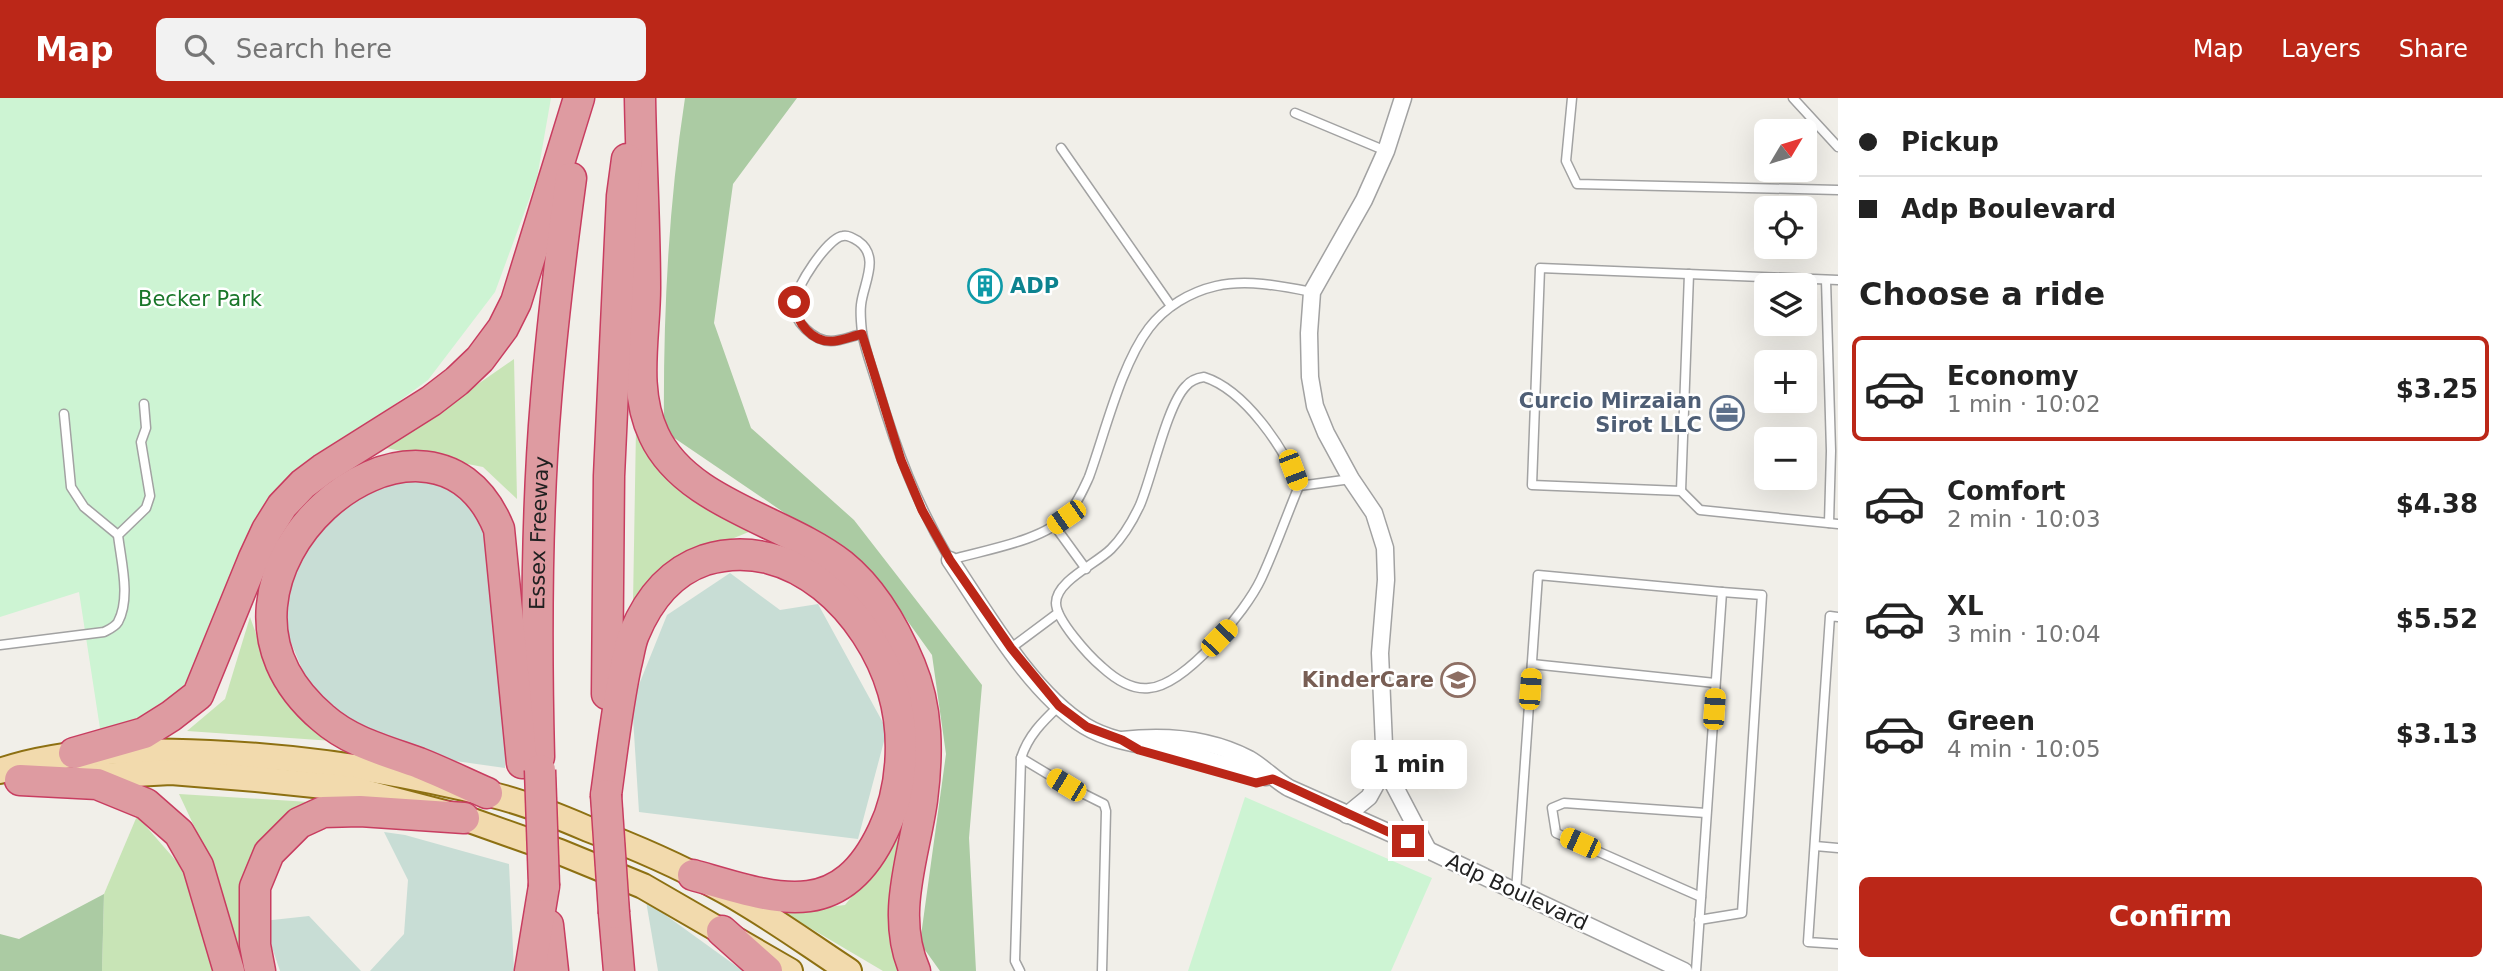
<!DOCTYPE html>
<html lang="en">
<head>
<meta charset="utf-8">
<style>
  :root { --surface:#fff; --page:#f2f2f2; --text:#222; --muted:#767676; --line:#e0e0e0; --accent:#bb2718 }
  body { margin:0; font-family:"DejaVu Sans",sans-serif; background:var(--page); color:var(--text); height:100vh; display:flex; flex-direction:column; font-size:26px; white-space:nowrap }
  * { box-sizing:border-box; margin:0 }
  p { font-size:23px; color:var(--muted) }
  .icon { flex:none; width:38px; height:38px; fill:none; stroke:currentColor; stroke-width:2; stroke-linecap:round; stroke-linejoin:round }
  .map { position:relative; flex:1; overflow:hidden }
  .drawer { display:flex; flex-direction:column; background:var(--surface); width:665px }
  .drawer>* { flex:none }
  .hud { display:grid; align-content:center; height:154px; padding:0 21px; background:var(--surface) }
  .needle { width:46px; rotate:52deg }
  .tools { position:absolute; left:1754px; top:21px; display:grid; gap:14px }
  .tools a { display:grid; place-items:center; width:63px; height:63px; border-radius:10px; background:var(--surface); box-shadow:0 7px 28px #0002; font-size:35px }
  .end { position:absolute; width:32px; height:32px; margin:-16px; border:9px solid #bb2718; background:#fff; box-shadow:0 0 0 4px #fff }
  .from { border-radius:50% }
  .bubble { position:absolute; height:49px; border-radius:10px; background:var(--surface); box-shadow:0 7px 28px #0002; font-size:23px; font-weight:600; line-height:49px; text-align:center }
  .car { position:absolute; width:21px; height:42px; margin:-21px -10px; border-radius:9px; box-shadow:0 0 5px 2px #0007; background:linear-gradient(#f5c518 24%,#345 0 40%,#f5c518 0 76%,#345 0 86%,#f5c518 0) }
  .hud b { display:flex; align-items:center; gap:24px; height:66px; font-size:26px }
  .hud b+b { border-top:2px solid var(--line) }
  .hud i { width:18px; height:18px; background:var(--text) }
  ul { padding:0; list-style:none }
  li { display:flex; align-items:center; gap:21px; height:105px; margin:0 14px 10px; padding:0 7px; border:4px solid transparent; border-radius:10px }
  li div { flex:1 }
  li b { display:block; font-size:26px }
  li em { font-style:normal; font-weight:600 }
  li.active { border-color:var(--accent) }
  li>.icon { width:63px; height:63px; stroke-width:1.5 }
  h2 { padding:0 21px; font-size:32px; line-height:84px }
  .button { display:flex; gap:14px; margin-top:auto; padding:14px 21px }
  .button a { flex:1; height:80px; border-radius:10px; background:var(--accent); color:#fff; font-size:28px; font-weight:600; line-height:80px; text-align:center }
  header { display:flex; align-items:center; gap:42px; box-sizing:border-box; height:98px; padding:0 35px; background:var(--accent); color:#fff }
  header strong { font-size:33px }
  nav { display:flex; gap:38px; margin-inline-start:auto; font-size:24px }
  .search { width:490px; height:63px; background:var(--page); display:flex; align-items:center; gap:18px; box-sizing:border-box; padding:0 24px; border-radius:10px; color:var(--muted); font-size:26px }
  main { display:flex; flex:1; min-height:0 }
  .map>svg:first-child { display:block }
  .grass { fill:#c8e4b6 }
  .forest { fill:#abcba3 }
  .wetland { fill:#c8ddd5 }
  .park { fill:#cdf4d3 }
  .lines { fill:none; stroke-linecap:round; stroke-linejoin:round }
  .service-casing { stroke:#a2a2a2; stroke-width:11 }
  .minor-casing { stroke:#a2a2a2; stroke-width:19 }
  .primary-casing { stroke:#8d7012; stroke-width:28 }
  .motorway-casing { stroke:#c83d60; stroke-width:33 }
  .service { stroke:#fff; stroke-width:8 }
  .minor { stroke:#fff; stroke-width:16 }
  .primary { stroke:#f2daad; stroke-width:24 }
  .motorway { stroke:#de9ba1; stroke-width:30 }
  .motorway-bridge-casing { stroke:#c83d60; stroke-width:33; stroke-linecap:butt }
  .motorway-bridge { stroke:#de9ba1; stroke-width:30 }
  .route { stroke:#bb2718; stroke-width:9 }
  .labels { text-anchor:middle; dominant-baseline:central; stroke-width:5; stroke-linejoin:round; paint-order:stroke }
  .culture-label { font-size:21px; font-weight:bold; fill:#0d838f; stroke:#fff; text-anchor:start }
  .park-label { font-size:21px; fill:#197629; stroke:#fff }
  .service-label { font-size:21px; font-weight:bold; fill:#4e5e75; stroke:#fff; text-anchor:end }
  .street-label { font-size:21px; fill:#212121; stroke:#fff }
  .education-label { font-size:21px; font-weight:bold; fill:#785e54; stroke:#fff; text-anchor:end }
</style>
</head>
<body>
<header>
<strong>Map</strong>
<div class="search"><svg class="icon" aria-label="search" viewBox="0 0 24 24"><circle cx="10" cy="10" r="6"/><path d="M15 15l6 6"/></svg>Search here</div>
<nav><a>Map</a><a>Layers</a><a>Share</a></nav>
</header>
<main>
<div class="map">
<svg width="1838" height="873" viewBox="0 0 1838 873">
  <rect width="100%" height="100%" fill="#f1efe9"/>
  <g class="grass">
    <path d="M514 261 517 401 483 369 386 350Z"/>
    <path d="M636 330 672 385 756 431 668 467 633 506Z"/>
    <path d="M250 519 276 592 333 643 187 633 225 601Z"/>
    <path d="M179 696 309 704 271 733 247 771 239 855 210 762Z"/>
    <path d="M137 718 191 780 217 873H102L104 796Z"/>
    <path d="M901 737 902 873H883L783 814 845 807Z"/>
  </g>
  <g class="forest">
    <path d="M685 0H797L733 86 714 225 751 330 854 422 982 587 969 740 976 873H940L920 845 946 656 932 557 873 475 664 333C663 221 668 110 685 0Z"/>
    <path d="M104 796 102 873H0V836L19 841Z"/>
  </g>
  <g class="wetland">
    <path d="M416 382 459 390 488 435 507 580 505 670 427 659 345 625 316 604 281 521 304 444 373 385Z"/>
    <path d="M730 475 780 512 818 506 887 632 858 741 639 714 632 604 667 517Z"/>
    <path d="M384 734 405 737 509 766 514 873H370L404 836 408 782Z"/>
    <path d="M646 803 743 873H658Z"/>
    <path d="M309 818 361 873H280L263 823Z"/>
  </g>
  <g class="park">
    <path d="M0 0H551L537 80 495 194 428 282 283 388 189 595 162 617 101 637 79 494 0 519Z"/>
    <path d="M1245 699 1432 780 1391 873H1188Z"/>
  </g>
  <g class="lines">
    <g class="service-casing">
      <g id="service">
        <path d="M1572 0 1566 63 1577 86 1838 92"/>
        <path d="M1793 0 1838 49"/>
        <path d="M1295 15 1386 53"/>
        <path d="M1061 50 1171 208"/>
        <path d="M1826 182 1831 353 1829 425"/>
        <path d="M1838 182 1540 170 1532 387 1681 393 1700 412 1838 426"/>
        <path d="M862 236C852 238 841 243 831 243 814 243 792 223 794 205 795 190 828 139 843 138 848 137 853 140 858 143 881 159 863 186 861 207 860 216 861 225 862 234 865 253 873 272 878 290 897 354 916 404 950 462 983 452 1044 443 1067 417 1077 406 1083 392 1089 379 1105 335 1121 267 1149 230 1165 209 1190 194 1216 188 1247 181 1281 188 1312 194"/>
        <path d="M1204 279C1245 292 1284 350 1299 388 1286 419 1275 451 1261 481 1246 513 1185 588 1149 590 1132 592 1114 580 1102 569 1089 558 1056 522 1056 505 1056 483 1096 466 1111 451 1123 439 1133 422 1140 407 1152 379 1167 307 1186 288 1191 282 1197 280 1204 279Z"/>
        <path d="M64 316 71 389 84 409 118 437"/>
        <path d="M1299 388 1351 381"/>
        <path d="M1681 393 1689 176"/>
        <path d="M1054 427 1086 471"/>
        <path d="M1838 519 1830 518 1808 844 1838 846"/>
        <path d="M0 547 104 534C110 531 115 529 118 524 131 500 121 463 118 437L146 410 150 398 141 344 146 330 144 306"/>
        <path d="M1011 550 1058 515"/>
        <path d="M1532 566 1715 585"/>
        <path d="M1021 660 1066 687 1104 706 1106 713 1102 873"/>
        <path d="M1815 748 1838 750"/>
        <path d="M1516 794 1538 477 1722 494 1696 873"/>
        <path d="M1701 799 1556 735 1552 710 1564 705 1706 715"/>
        <path d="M1699 822 1742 815 1762 497 1722 494"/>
        <path d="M1020 873 1015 863 1021 660C1028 638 1042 624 1059 608"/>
      </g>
    </g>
    <g class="minor-casing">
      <g id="minor">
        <path d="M1403 0 1386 53 1364 102 1312 194 1309 235 1310 279 1315 308 1326 335 1351 381 1374 415 1385 450 1386 482 1380 555 1385 670 1428 752"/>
        <path d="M950 462C986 515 1030 594 1085 628 1114 646 1155 648 1188 656 1214 663 1240 672 1266 679"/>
        <path d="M1122 642C1166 637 1209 640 1249 661 1263 669 1275 682 1289 690L1428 752 1684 873"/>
        <path d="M1347 717 1369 699 1385 670"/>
      </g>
    </g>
    <g class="primary-casing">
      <g id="primary">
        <path d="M0 673C68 650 139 652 210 655 304 659 402 674 493 697 526 705 558 718 588 731 633 748 677 767 719 790 764 814 806 845 849 873"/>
        <path d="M81 679 171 674 256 681 353 691 464 720 560 754 643 788 790 873"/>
      </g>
    </g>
    <g class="motorway-casing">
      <g id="motorway">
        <path d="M640 0C641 63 645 127 645 190 645 239 632 291 654 337 686 406 785 422 842 467 873 492 895 531 910 567 928 610 928 656 922 702 914 759 890 817 915 873"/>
        <path d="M607 596 609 378 622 98 627 61"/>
        <path d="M74 655 144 635 171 618 198 597 254 460 267 432 282 408 303 386 323 371 431 303 457 283 480 261 503 230 516 204 579 0"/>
        <path id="s1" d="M539 659C536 540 536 420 546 302 552 228 561 154 571 80"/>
        <path d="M20 682 97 686 146 706 179 735 198 768 229 873"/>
        <path d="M487 695C464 685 442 674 419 665 386 653 350 644 323 620 160 482 429 258 499 431L522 665"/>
        <path d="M606 697C612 654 617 609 626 567 629 556 630 545 634 536 648 502 670 474 705 462 793 435 870 515 893 593 906 637 903 692 883 733 839 827 774 800 693 777"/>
        <path d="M614 815 619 873"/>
        <path d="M548 827 553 873"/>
        <path d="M722 833 767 873"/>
        <path d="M260 873 255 847V789L269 755 299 725 323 714 360 713 464 720"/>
        <path d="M530 873 544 788"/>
      </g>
    </g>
    <use href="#service" class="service"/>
    <use href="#minor" class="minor"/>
    <use href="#primary" class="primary"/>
    <use href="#motorway" class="motorway"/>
    <g class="motorway-bridge-casing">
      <g id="motorway-bridge">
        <path d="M540 672 544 788"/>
        <path d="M606 697 614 815"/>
      </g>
    </g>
    <use href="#motorway-bridge" class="motorway-bridge"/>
  </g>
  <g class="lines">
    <path class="route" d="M794 204C796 224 812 246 835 243 844 242 853 238 862 236L901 362 922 412 950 462 1011 550 1059 608 1087 629 1122 642 1139 652 1256 685 1273 681 1408 743"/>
  </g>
  <defs>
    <g id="building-ring" transform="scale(1.75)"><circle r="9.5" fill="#fff" stroke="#0f9aa8" stroke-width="1.5"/><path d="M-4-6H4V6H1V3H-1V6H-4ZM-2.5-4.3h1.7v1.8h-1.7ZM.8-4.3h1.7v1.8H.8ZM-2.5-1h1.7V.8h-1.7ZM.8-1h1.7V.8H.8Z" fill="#0f9aa8"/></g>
    <g id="office-ring" transform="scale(1.75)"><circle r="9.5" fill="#fff" stroke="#5c6f8a" stroke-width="1.5"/><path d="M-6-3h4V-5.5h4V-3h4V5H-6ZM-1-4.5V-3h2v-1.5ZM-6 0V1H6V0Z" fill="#5c6f8a"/></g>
    <g id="school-ring" transform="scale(1.75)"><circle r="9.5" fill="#fff" stroke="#8d6e63" stroke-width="1.5"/><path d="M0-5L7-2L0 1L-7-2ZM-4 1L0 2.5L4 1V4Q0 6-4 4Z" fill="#8d6e63"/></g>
  </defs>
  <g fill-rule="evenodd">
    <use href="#building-ring" x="985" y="188"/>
    <use href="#office-ring" x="1727" y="315"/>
    <use href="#school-ring" x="1458" y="582"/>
  </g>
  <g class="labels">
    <g class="culture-label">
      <text x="1010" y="188">ADP</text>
    </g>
    <g class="park-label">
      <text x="200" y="201">Becker Park</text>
    </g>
    <g class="service-label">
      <text x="1702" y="303">Curcio Mirzaian<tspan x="1702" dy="24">Sirot LLC</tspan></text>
    </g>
    <g class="street-label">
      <text stroke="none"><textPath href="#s1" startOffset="224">Essex Freeway</textPath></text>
      <text transform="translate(1517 794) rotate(25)">Adp Boulevard</text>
    </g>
    <g class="education-label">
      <text x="1434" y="582">KinderCare</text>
    </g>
  </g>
</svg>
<div class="tools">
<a><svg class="needle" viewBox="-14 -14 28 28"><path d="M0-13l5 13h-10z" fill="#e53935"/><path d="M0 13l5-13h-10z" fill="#767676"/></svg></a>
<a><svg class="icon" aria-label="locate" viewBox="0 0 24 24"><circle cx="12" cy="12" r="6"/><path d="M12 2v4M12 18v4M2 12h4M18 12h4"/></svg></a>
<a><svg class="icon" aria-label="layers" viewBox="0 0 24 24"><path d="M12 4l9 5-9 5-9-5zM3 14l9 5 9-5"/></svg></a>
<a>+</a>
<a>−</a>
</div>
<i class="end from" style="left:794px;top:204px"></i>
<i class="end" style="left:1408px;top:743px"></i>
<div class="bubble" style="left:1351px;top:642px;width:116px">1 min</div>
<i class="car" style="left:1293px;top:372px;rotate:159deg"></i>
<i class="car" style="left:1066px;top:419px;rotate:235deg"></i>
<i class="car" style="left:1219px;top:540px;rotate:44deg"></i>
<i class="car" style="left:1530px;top:591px;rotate:4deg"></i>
<i class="car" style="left:1714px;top:611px;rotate:4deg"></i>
<i class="car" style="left:1066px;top:687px;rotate:301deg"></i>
<i class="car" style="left:1580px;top:745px;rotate:294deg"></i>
</div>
<section class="drawer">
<div class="hud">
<b><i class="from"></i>Pickup</b>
<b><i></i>Adp Boulevard</b>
</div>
<h2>Choose a ride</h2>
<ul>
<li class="active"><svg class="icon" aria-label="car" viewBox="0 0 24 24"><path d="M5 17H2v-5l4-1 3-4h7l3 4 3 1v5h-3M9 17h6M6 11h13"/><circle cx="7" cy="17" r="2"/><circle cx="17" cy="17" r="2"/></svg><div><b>Economy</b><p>1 min · 10:02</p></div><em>$3.25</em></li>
<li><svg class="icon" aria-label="car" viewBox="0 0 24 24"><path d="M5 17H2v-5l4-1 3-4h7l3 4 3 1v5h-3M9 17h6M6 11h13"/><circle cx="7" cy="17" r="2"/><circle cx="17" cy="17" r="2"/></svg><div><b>Comfort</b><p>2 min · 10:03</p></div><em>$4.38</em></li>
<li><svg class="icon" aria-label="car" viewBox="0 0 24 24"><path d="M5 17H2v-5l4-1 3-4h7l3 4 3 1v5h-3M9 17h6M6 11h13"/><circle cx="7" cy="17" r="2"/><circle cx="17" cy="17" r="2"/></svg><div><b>XL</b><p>3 min · 10:04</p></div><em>$5.52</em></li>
<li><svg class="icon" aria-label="car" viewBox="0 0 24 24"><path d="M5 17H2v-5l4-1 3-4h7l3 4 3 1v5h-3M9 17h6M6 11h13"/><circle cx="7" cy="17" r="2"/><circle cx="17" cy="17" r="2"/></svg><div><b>Green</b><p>4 min · 10:05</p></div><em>$3.13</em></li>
</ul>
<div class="button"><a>Confirm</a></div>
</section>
</main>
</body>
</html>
